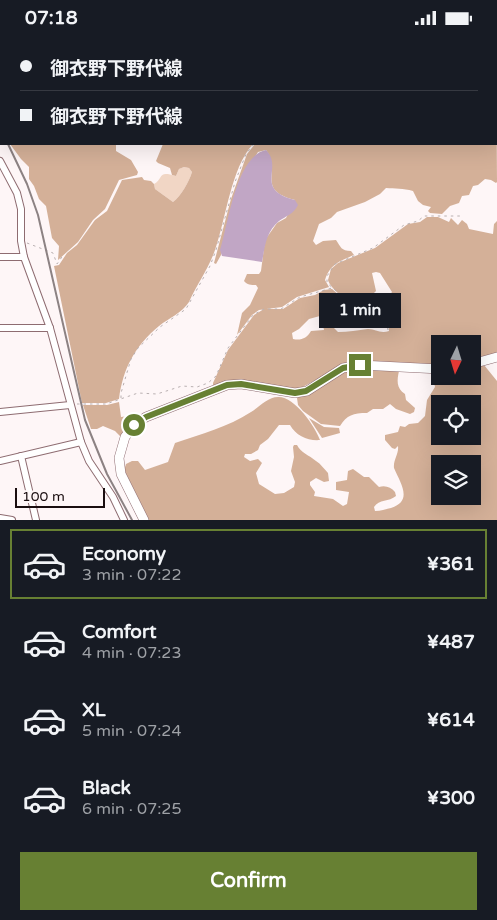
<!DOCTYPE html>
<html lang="en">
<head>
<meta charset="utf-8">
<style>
  :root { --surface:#171b24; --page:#242831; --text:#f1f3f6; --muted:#9ea1a6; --line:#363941; --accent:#678033 }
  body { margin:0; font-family:"Varela Round","Noto Sans JP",sans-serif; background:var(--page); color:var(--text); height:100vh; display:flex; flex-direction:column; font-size:19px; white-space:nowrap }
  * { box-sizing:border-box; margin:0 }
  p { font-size:16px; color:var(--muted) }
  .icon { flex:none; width:28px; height:28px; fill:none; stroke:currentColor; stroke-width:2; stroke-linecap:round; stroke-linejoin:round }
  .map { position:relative; height:485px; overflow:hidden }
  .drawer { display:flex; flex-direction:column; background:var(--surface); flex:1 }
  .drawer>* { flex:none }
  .hud { position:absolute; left:0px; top:0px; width:498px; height:110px; box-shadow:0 5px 20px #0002; display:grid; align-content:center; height:110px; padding:0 20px; background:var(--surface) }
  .needle { width:32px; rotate:184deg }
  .controls { position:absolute; left:431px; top:300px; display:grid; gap:10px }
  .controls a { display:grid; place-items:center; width:50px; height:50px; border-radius:0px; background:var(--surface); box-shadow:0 5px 20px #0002; font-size:25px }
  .scale { position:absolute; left:15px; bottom:12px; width:90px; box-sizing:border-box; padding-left:5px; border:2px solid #1a0e10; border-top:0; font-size:14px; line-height:18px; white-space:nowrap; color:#1a0e10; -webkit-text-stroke:4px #fef6f7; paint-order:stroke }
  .end { position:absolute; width:22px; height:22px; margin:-11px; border:6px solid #678033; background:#fff; box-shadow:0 0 0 2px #fff }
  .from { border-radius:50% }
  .bubble { position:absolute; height:35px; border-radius:0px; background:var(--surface); box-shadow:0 5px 20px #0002; font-size:16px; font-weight:700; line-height:35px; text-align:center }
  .hud b { display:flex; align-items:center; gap:18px; height:48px; font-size:19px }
  .hud b+b { border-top:1px solid var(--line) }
  .hud i { width:12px; height:12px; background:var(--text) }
  ul { padding:9px 0 0; list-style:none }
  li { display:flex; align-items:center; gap:15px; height:70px; margin:0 10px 8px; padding:0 10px; border:2px solid transparent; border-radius:0px }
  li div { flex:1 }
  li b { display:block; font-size:19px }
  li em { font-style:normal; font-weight:700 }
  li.selected { border-color:var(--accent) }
  li>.icon { width:45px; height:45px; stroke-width:1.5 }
  .action { display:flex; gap:10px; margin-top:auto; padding:10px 20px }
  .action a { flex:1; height:58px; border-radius:0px; background:var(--accent); color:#fff; font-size:20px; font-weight:700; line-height:58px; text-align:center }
  .status { display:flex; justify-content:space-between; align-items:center; height:35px; padding:0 25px; background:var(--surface); direction:ltr }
  .status svg { height:14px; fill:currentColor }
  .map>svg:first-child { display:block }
  .green { fill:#f1d6c5 }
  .forest { fill:#d4b098; fill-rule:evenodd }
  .water { fill:#c1a6c5 }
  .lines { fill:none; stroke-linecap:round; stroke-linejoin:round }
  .minor-casing { stroke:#8e6c71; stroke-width:8 }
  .secondary-casing { stroke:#8e6c71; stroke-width:10 }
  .path { stroke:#b9b0b1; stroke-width:1; stroke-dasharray:2.5 4; stroke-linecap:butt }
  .minor { stroke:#fff; stroke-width:6 }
  .secondary { stroke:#fff; stroke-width:9 }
  .rail { stroke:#8c8283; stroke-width:2 }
  .route { stroke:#678033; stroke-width:6 }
</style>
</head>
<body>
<div class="status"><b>07:18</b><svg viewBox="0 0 49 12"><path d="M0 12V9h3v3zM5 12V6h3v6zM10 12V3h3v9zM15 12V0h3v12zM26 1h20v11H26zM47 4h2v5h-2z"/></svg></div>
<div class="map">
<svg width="497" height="485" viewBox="0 0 497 485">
  <rect width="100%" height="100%" fill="#fef6f7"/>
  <path class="green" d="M184 132 189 133 192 137C189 147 181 161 173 167L155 154 154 149C164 143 157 135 176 141L179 134Z"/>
  <g class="forest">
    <path d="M0 0H178L1 1V9Z"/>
    <path d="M496 2 497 147 496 148 491 145 485 144 478 150 473 151 469 160 462 161 459 168 450 171 442 179 430 178 428 176 431 172 423 170 418 166 413 156C403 153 395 154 386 153L380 159 365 167 337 177 331 183 319 189 313 206 316 210 323 206 336 205C341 212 341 216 351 216L354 220C340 226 330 229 325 245L329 252 297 262 282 272 259 275 252 280 237 300 242 278 250 270 258 253 256 250C251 250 247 250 244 246L247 239H259L261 236 265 205 277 188 286 183 295 165C255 155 282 137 266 115L258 117 239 147 221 220 216 229 214 228 231 164 247 119 255 109H496Z"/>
    <path d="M10 109H116V116L131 125 138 137 137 140 119 145 105 174 93 185 78 207 58 225 59 211 52 203 46 171 39 164 34 151 29 144V132L21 124Z"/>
    <path d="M163 109H253C231 133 226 184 215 215 209 233 197 249 189 267 182 278 169 283 159 291 135 311 123 333 119 364L106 368H82L54 231 59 230 67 218 77 210 95 185 107 176 122 145 142 142 144 145 151 146 154 149 155 154 173 167C181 161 189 147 192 137L189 133 184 132 179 134 176 141 172 140 170 133 158 128 156 126Z"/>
    <path d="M427 182H438L449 187 451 183 458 190 462 185 467 189 469 194 493 199 494 189 497 186V320L473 326 472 309H440V330L393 329 330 337 299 354 213 351V348L228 315 254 280 264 274H283L300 263 315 260 324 255 332 254 354 273 350 277 345 276 333 282 327 279 309 284 299 294 292 298 293 304C301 306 307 303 311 296L324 295 322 286 324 283H328L331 290 338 297C348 297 358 295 368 294 376 294 380 299 389 296L387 275 385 266 392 257 380 238 376 237 372 238 376 256C370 261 369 268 362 272 353 272 330 254 328 245L331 234 338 228 375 213 408 189 420 187Z"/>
    <path d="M484 330 497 346V485H148L124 435 126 429 132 426H138L145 435 168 427 175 408C201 399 228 392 251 377 259 372 268 362 278 362 294 361 315 391 320 405 308 406 296 401 290 390H279L268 404 260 410 258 415 251 419H245L244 422 250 426 258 424 262 428 256 438 259 449 275 459 284 458 294 452 295 447 291 436 294 422 293 412 294 410H297C301 418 309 420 316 426 321 429 324 434 328 438L329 446 324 447 316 443 310 447V450L315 457 314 461 333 464 343 471 347 469 349 457 336 455V447L347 445 348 436 353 434 364 442H369L379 452C385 450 391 452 395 457L396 461C389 467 379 464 374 472L375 476C381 476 385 474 391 473 413 466 401 449 394 433 393 425 399 419 398 411L395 414 392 413 385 405V400L398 397 400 391 405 392 409 389 418 388 425 381 427 365 435 352 433 343 435 337H440V341H472L473 333ZM440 369H472V401H440ZM440 429H472V461H440Z"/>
    <path d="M363 333 399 336C397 345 396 353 405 359L406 365 415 373 414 377 410 379 396 374 390 369 383 374H373L367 378C353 378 347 380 340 391L321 389 303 376 298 370 297 363 347 335Z"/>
    <path d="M119 367 121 382 138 380 121 402 115 396 103 391 97 394H91L83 370H107Z"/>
    <path d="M309 383 324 392 339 393 340 398 322 403Z"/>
  </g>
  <path class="water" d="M266 115C284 133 253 154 295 165L298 170C294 179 286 181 279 186 266 197 265 211 262 227L222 221 220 215C228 190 236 121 266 115Z"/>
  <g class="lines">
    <g class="minor-casing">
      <g id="minor">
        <path d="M0 126 17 158 21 174V206L24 222 50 293 81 407 89 426 113 462 124 485"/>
        <path d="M0 222H24"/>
        <path d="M0 293H50"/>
        <path d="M0 377 70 370"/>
        <path d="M21 421 36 485"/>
        <path d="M0 426 81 407"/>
        <path d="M0 483 12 485"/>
      </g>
    </g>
    <g class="secondary-casing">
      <g id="secondary">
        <path d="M472 329 497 322"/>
        <path d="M144 485 121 439 119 423 125 402 134 390 146 382 227 350 241 349 295 358 307 356 343 333 360 330 440 334"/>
      </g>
    </g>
    <g class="path">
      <path d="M320 1V0"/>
      <path d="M0 8 1 30"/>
      <path d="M0 65 1 64"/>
      <path d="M27 208 53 218 57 229 64 219"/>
      <path d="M388 295 384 271 381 266 374 264 364 273 354 271 327 248V241L335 229 373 213 404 190 418 186 424 181H463"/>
      <path d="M121 363V358L131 324 138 313 160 292 186 274 210 231 216 215 235 147 246 119 254 109"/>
      <path d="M77 369H106L138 358 157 359 182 351 197 352 208 348 216 341 228 313 253 280 264 274H281L300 262 332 253"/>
    </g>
    <use href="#minor" class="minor"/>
    <use href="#secondary" class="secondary"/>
    <g class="rail">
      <path d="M0 95 1 98"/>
      <path d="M8 109 27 149 38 180 85 385 107 439 132 485"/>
    </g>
  </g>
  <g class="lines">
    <path class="route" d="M134 390 146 382 227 350 241 349 295 358 306 356 343 333 360 330"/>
  </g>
</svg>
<div class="controls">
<a><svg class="needle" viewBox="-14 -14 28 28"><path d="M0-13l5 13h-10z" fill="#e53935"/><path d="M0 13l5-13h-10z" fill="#9ea1a6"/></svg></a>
<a><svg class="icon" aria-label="locate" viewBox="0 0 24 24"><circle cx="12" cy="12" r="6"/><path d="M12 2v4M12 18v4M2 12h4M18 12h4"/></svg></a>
<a><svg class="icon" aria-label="layers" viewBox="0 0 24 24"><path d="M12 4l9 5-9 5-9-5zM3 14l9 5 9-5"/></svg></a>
</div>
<div class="scale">100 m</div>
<i class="end from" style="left:134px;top:390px"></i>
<i class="end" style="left:360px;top:330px"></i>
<div class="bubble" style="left:319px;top:258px;width:82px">1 min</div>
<div class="hud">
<b><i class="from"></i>御衣野下野代線</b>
<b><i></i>御衣野下野代線</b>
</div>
</div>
<section class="drawer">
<ul>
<li class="selected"><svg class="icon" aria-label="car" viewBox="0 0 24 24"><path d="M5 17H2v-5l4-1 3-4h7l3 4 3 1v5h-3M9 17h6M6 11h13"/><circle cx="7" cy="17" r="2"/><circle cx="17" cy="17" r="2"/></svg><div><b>Economy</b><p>3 min · 07:22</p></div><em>¥361</em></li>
<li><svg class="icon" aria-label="car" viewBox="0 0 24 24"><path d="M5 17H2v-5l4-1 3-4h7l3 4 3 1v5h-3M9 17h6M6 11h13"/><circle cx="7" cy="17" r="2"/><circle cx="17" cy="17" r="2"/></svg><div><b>Comfort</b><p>4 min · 07:23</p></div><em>¥487</em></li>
<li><svg class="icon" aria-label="car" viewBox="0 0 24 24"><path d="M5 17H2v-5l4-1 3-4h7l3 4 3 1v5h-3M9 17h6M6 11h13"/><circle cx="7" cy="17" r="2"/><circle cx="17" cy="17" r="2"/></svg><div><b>XL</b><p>5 min · 07:24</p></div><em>¥614</em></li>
<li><svg class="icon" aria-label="car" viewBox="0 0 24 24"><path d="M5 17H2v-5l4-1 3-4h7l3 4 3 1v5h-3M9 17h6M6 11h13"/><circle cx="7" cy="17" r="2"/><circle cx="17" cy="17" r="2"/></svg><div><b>Black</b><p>6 min · 07:25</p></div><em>¥300</em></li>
</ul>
<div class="action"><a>Confirm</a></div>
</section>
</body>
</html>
